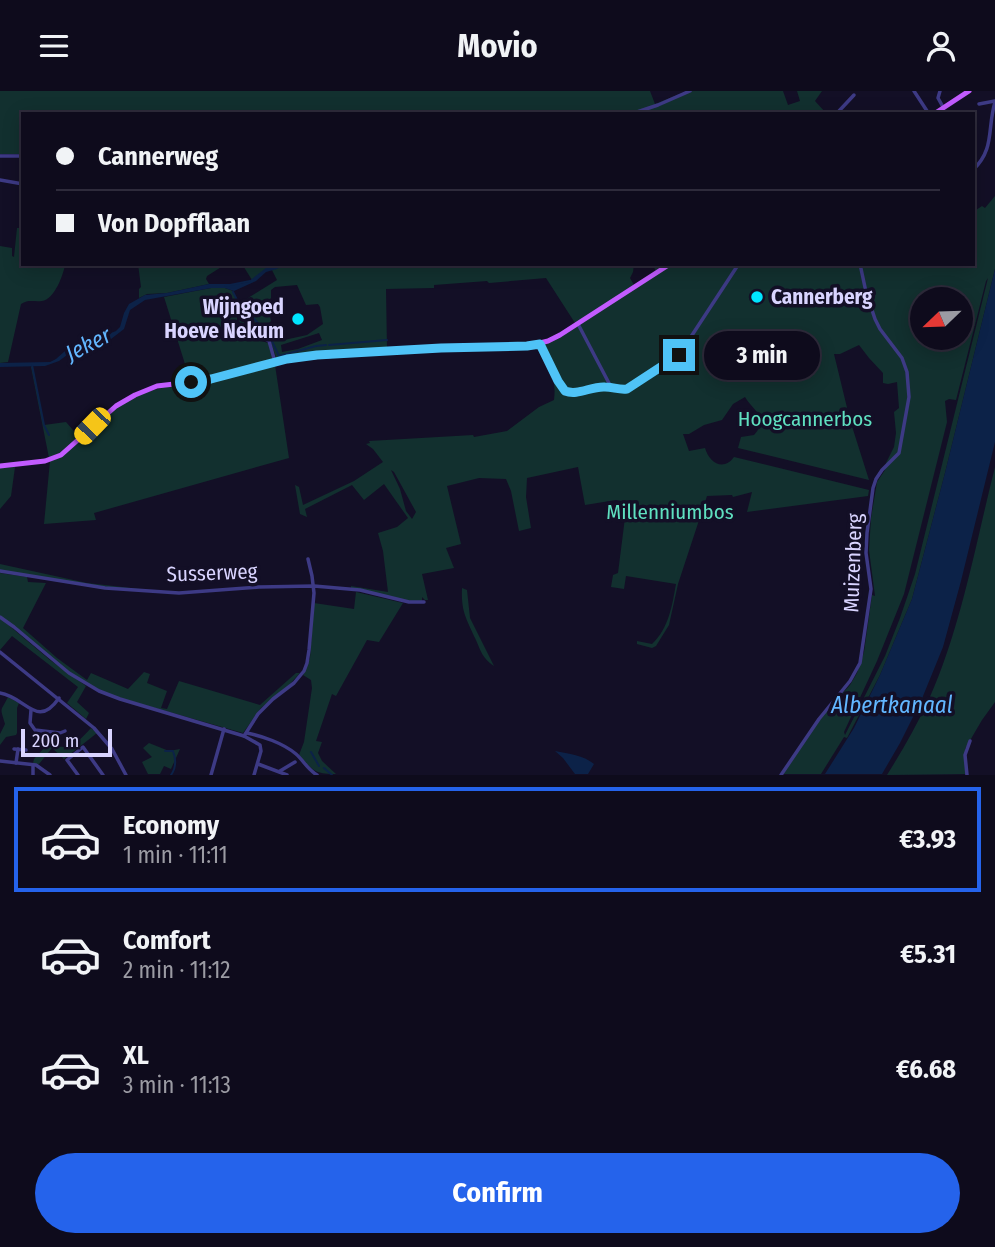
<!DOCTYPE html>
<html lang="en">
<head>
<meta charset="utf-8">
<style>
  :root { --surface:#0e0b1c; --page:#1c1929; --text:#f1f3f6; --muted:#9b9ba3; --line:#2e2b3b; --accent:#2563eb }
  body { margin:0; font-family:"Fira Sans Condensed",sans-serif; background:var(--page); color:var(--text); height:100vh; display:flex; flex-direction:column; font-size:26px; white-space:nowrap }
  * { box-sizing:border-box; margin:0 }
  p { font-size:23px; color:var(--muted) }
  .icon { flex:none; width:38px; height:38px; fill:none; stroke:currentColor; stroke-width:2; stroke-linecap:round; stroke-linejoin:round }
  .map { position:relative; height:684px; overflow:hidden }
  .side { display:flex; flex-direction:column; background:var(--surface); flex:1 }
  .side>* { flex:none }
  .banner { position:absolute; left:21px; top:21px; width:954px; height:154px; border-radius:0px; box-shadow:0 4px 18px #0003,0 0 0 2px var(--line); display:grid; align-content:center; height:154px; padding:0 35px; background:var(--surface) }
  .needle { width:46px; rotate:247deg }
  .controls { position:absolute; left:910px; top:196px; display:grid; gap:14px }
  .controls a { display:grid; place-items:center; width:63px; height:63px; border-radius:50%; background:var(--surface); box-shadow:0 4px 18px #0003,0 0 0 2px var(--line); font-size:35px }
  .scale { position:absolute; left:21px; bottom:18px; width:91px; box-sizing:border-box; padding-left:7px; border:4px solid #d9d4ff; border-top:0; font-size:19px; line-height:24px; white-space:nowrap; color:#d9d4ff; -webkit-text-stroke:5px #130f26; paint-order:stroke }
  .end { position:absolute; width:32px; height:32px; margin:-16px; border:9px solid #4fc3f7; background:#111; box-shadow:0 0 0 4px #111 }
  .from { border-radius:50% }
  .bubble { position:absolute; height:49px; border-radius:24px; background:var(--surface); box-shadow:0 4px 18px #0003,0 0 0 2px var(--line); font-size:23px; font-weight:700; line-height:49px; text-align:center }
  .car { position:absolute; width:21px; height:42px; margin:-21px -10px; border-radius:9px; box-shadow:0 0 5px 2px #0007; background:linear-gradient(#f5c518 24%,#345 0 40%,#f5c518 0 76%,#345 0 86%,#f5c518 0) }
  .banner b { display:flex; align-items:center; gap:24px; height:66px; font-size:26px }
  .banner b+b { border-top:2px solid var(--line) }
  .banner i { width:18px; height:18px; background:var(--text) }
  ul { padding:12px 0 0; list-style:none }
  li { display:flex; align-items:center; gap:21px; height:105px; margin:0 14px 10px; padding:0 21px; border:4px solid transparent; border-radius:0px }
  li div { flex:1 }
  li b { display:block; font-size:26px }
  li em { font-style:normal; font-weight:700 }
  li.active { border-color:var(--accent) }
  li>.icon { width:63px; height:63px; stroke-width:1.5 }
  .action { display:flex; gap:14px; margin-top:auto; padding:14px 35px }
  .action a { flex:1; height:80px; border-radius:42px; background:var(--accent); color:#fff; font-size:28px; font-weight:700; line-height:80px; text-align:center }
  header { display:flex; justify-content:space-between; align-items:center; height:91px; padding:0 35px; background:var(--surface); font-size:32px; font-weight:700 }
  .map>svg:first-child { display:block }
  .green { fill:#12302f; fill-rule:evenodd }
  .water { fill:#0c2248 }
  .lines { fill:none; stroke-linecap:round; stroke-linejoin:round }
  .stream { stroke:#0c2248; stroke-width:2 }
  .minor { stroke:#3d3a85; stroke-width:3.5 }
  .major { stroke:#c25bff; stroke-width:5 }
  .route { stroke:#4fc3f7; stroke-width:9 }
  .poi-dot { fill:#00e5ff; stroke:#130f26; stroke-width:2.5 }
  .labels { text-anchor:middle; dominant-baseline:central; stroke-width:7; stroke-linejoin:round; paint-order:stroke }
  .poi-label { font-size:21px; font-weight:bold; fill:#d9d4ff; stroke:#130f26; text-anchor:start }
  .park-label { font-size:21px; fill:#5fe0c0; stroke:#130f26 }
  .street-label { font-size:21px; fill:#d9d4ff; stroke:#130f26 }
  .water-label { font-size:23px; font-style:italic; fill:#62b6ff; stroke:#130f26 }
</style>
</head>
<body>
<header><svg class="icon" aria-label="menu" viewBox="0 0 24 24"><path d="M4 6h16M4 12h16M4 18h16"/></svg>Movio<svg class="icon" aria-label="person" viewBox="0 0 24 24"><circle cx="12" cy="8" r="4"/><path d="M4 21q1-7 8-7t8 7"/></svg></header>
<div class="map">
<svg width="995" height="684" viewBox="0 0 995 684">
  <rect width="100%" height="100%" fill="#130f26"/>
  <g class="green">
    <path d="M0 0H650L655 13 687 0H783L788 14 800 10 797 0H822L815 10 826 22 179 23V20L171 19 169 23H23V63H0Z"/>
    <path d="M995 105V178L945 382 912 508 880 584 847 647 844 646 821 683H782L826 620 850 594 857 582 864 561 872 504 875 505 869 459 871 427 877 391 885 379 886 372 894 356 896 342 894 321 899 317 897 291 888 293 883 292V282L869 267 859 254 840 263H834L850 329 869 389 738 357 741 346 754 344C770 326 754 321 745 306L733 313 722 329 704 334 689 343H683L689 360 705 357C709 371 723 381 734 366L869 399 868 405 747 421 752 401 733 406 732 404 707 405 678 493 669 534 656 555 652 557 637 553V550L652 553C669 537 672 515 676 493L626 485 624 498 611 496 613 484 618 482 627 411 616 409 585 414 578 376 527 387 526 406 531 437 519 440 511 400 506 388 479 387 447 395 461 453 446 457 454 477 422 483 428 509H425L422 506V511L419 512 351 497V495L388 501 383 460 378 442 397 436 408 427 384 393 364 409 352 394 305 418 307 426 300 423 295 394 299 396 303 414 354 390 383 371 373 358 366 353 370 352 369 350 473 344 474 346 507 340 539 316 554 309C557 285 548 273 538 252L554 246 575 232 546 187 489 192 487 190 434 194V197L386 198 387 259 317 262 277 269 269 246 280 236 284 249 307 244 323 233 320 216 318 213 306 214 297 194 275 196 271 199V207L267 211 271 230 264 237 268 242 263 247C244 246 234 230 240 212L277 189 270 175 252 189 242 173H634L633 181 630 187 634 194 656 180 652 173H973V121L982 115 985 117ZM988 187 915 483 900 527 885 565 845 644 844 641 877 570 904 503 947 331 945 310 949 308 956 309 986 190ZM922 208H961V247H922ZM319 242 322 249 298 258 282 261 281 254ZM391 379 394 381 416 421 412 428 406 420 400 398Z"/>
    <path d="M21 132H23V173H65C64 183 54 209 42 210 33 211 29 208 21 213L8 271 0 272V155L12 157V165L14 166 17 137H20Z"/>
    <path d="M138 173H226L207 185 206 188 209 193 167 202 147 203 139 207V198L141 196Z"/>
    <path d="M211 197H225L233 200 237 211V231L241 238 249 246 268 252 273 267C262 276 207 287 190 289L164 206Z"/>
    <path d="M275 274 289 367 94 422 96 429 44 433 50 370C78 360 92 331 117 315 142 299 171 295 199 289 225 284 250 279 275 274Z"/>
    <path d="M31 276H33L44 334 66 331 79 346 66 359 49 367Z"/>
    <path d="M15 376 11 405 0 418V377Z"/>
    <path d="M995 376V611L982 629 965 658 966 683 887 684C902 660 917 634 929 608 961 537 976 451 995 376Z"/>
    <path d="M0 473 87 492 140 498H102L0 479Z"/>
    <path d="M0 482 27 486 28 491 46 492 23 537 57 567 87 589 91 582 128 598 144 581 150 583 147 592 167 600 161 617 167 618 179 590 260 614 296 582H300L289 594 261 617 243 642 113 605C70 587 36 554 0 525Z"/>
    <path d="M462 497 467 499 470 527 494 575C482 567 481 560 475 547 466 527 461 520 462 497Z"/>
    <path d="M356 501 403 512 379 551 367 549 336 605 332 603 316 650 322 651 318 662 322 670 336 683C315 683 313 680 299 664L304 651 312 597 311 589 303 584 310 567 314 512 354 518Z"/>
    <path d="M0 527 50 569 86 595 77 611 89 622 86 628 67 612 78 596 12 545 0 559Z"/>
    <path d="M8 606 19 612 17 617V642L16 644 6 646 0 654V643L5 633C0 615 0 622 8 606Z"/>
    <path d="M91 637 97 642 64 668 52 657 39 673 33 672 34 668 46 655 53 653C69 662 80 649 91 637Z"/>
    <path d="M149 652 169 660 180 658 171 678 164 675 160 683H148L142 671 152 666 143 657Z"/>
  </g>
  <g class="water">
    <path d="M278 173H283L277 178 266 181 256 190 234 200 225 197H211L145 209 130 219 124 238 111 248 71 261 59 270 45 275 0 276V272L50 271 56 268 65 260 116 240 120 236 124 222 129 213 145 204 167 202 209 193H239L248 191 266 177Z"/>
    <path d="M995 178V351L961 490 943 556 921 610 900 652 882 683H825L854 637 880 584 912 508 945 382Z"/>
    <path d="M555 660C569 663 583 664 594 673L588 683H575L563 667Z"/>
  </g>
  <g class="lines">
    <g class="stream">
      <path d="M225 195 250 190"/>
      <path d="M233 201 237 209 268 243"/>
      <path d="M270 246 279 265 316 255 326 254"/>
      <path d="M329 254 387 249"/>
      <path d="M32 274 44 334 49 344"/>
      <path d="M165 660H173C176 668 176 677 171 684"/>
      <path d="M311 661 319 675"/>
      <path d="M324 677 332 684"/>
    </g>
    <g class="minor">
      <path d="M914 0 929 23"/>
      <path d="M940 0 938 7 943 16"/>
      <path d="M979 13 995 10"/>
      <path d="M631 23 658 14 690 0"/>
      <path d="M839 23V20L854 4"/>
      <path d="M0 65H23"/>
      <path d="M973 79C995 58 987 38 995 11"/>
      <path d="M0 89 23 93"/>
      <path d="M578 233 611 296"/>
      <path d="M265 248 269 250 275 271"/>
      <path d="M540 253 559 290 568 301C580 303 591 296 603 296 612 295 618 299 627 297L679 264 738 174"/>
      <path d="M0 480 105 497 179 502 259 496 314 495 360 499 409 511H424"/>
      <path d="M0 526 14 536 69 582 99 600 120 608 244 645 260 654 261 660 254 684"/>
      <path d="M0 561 94 637 112 658 126 684"/>
      <path d="M0 602C26 606 37 639 59 607"/>
      <path d="M31 619 30 632 35 639 60 642 65 640"/>
      <path d="M247 642C262 645 283 652 296 663 304 670 307 678 317 684"/>
      <path d="M244 645 258 623 273 608 294 592 304 580 307 572 309 559 314 502 312 485 308 468"/>
      <path d="M14 658 26 659"/>
      <path d="M0 670 36 674 50 684"/>
      <path d="M16 672 18 658"/>
      <path d="M258 673 287 684"/>
      <path d="M280 680 295 671"/>
      <path d="M33 684V674"/>
      <path d="M78 684 67 669 83 656 103 684"/>
      <path d="M211 684 224 638"/>
      <path d="M781 684 819 628 850 590 860 572 871 498 866 462 867 442 873 397 876 388 882 379 899 362 909 306 907 281 902 267 880 238 875 228 866 201 860 173"/>
      <path d="M967 684 965 664 970 650"/>
    </g>
    <g class="major">
      <path d="M934 23 969 0"/>
      <path d="M0 375 45 370 61 364 116 315 135 304 157 295 200 290 295 267 441 257 532 254 548 250 560 244 670 173"/>
    </g>
  </g>
  <g class="lines">
    <path class="route" d="M191 291 211 288 287 268 317 264 441 257 527 255 540 253 558 290 565 300C578 305 591 295 605 296 613 296 619 299 627 298L679 264"/>
  </g>
  <g class="poi-dot">
    <circle cx="757" cy="206" r="7"/>
    <circle cx="298" cy="228" r="7"/>
  </g>
  <g class="labels">
    <g class="poi-label">
      <text x="771" y="206">Cannerberg</text>
      <text x="284" y="216" text-anchor="end">Wijngoed<tspan x="284" dy="24">Hoeve Nekum</tspan></text>
    </g>
    <g class="park-label">
      <text x="805" y="328">Hoogcannerbos</text>
      <text x="670" y="421">Millenniumbos</text>
    </g>
    <g class="street-label">
      <text transform="translate(853 472) rotate(-88)">Muizenberg</text>
      <text transform="translate(212 482) rotate(-2)">Susserweg</text>
    </g>
    <g class="water-label">
      <text transform="translate(88 253) rotate(-27)">Jeker</text>
      <text x="892" y="614">Albertkanaal</text>
    </g>
  </g>
</svg>
<div class="controls">
<a><svg class="needle" viewBox="-14 -14 28 28"><path d="M0-13l5 13h-10z" fill="#e53935"/><path d="M0 13l5-13h-10z" fill="#9b9ba3"/></svg></a>
</div>
<div class="scale">200 m</div>
<i class="end from" style="left:191px;top:291px"></i>
<i class="end" style="left:679px;top:264px"></i>
<div class="bubble" style="left:704px;top:240px;width:116px">3 min</div>
<i class="car" style="left:92px;top:335px;rotate:224deg"></i>
<div class="banner">
<b><i class="from"></i>Cannerweg</b>
<b><i></i>Von Dopfflaan</b>
</div>
</div>
<section class="side">
<ul>
<li class="active"><svg class="icon" aria-label="car" viewBox="0 0 24 24"><path d="M5 17H2v-5l4-1 3-4h7l3 4 3 1v5h-3M9 17h6M6 11h13"/><circle cx="7" cy="17" r="2"/><circle cx="17" cy="17" r="2"/></svg><div><b>Economy</b><p>1 min · 11:11</p></div><em>€3.93</em></li>
<li><svg class="icon" aria-label="car" viewBox="0 0 24 24"><path d="M5 17H2v-5l4-1 3-4h7l3 4 3 1v5h-3M9 17h6M6 11h13"/><circle cx="7" cy="17" r="2"/><circle cx="17" cy="17" r="2"/></svg><div><b>Comfort</b><p>2 min · 11:12</p></div><em>€5.31</em></li>
<li><svg class="icon" aria-label="car" viewBox="0 0 24 24"><path d="M5 17H2v-5l4-1 3-4h7l3 4 3 1v5h-3M9 17h6M6 11h13"/><circle cx="7" cy="17" r="2"/><circle cx="17" cy="17" r="2"/></svg><div><b>XL</b><p>3 min · 11:13</p></div><em>€6.68</em></li>
</ul>
<div class="action"><a>Confirm</a></div>
</section>
</body>
</html>
